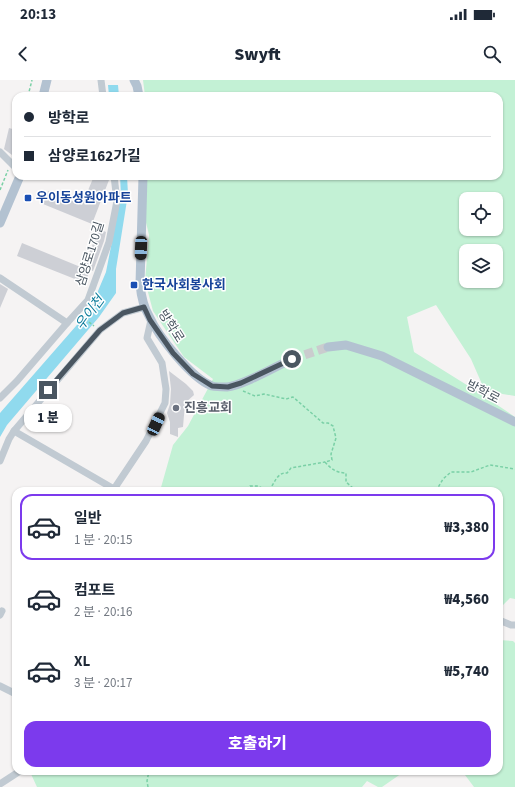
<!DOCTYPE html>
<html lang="ko">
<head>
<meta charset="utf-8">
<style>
  :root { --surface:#fff; --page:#f6f6f7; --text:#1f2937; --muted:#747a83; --line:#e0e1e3; --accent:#7c3aed }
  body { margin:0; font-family:"Source Sans 3","Noto Sans KR",sans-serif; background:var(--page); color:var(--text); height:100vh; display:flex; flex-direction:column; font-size:15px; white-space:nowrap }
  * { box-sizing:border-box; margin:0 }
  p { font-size:13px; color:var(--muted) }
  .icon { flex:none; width:22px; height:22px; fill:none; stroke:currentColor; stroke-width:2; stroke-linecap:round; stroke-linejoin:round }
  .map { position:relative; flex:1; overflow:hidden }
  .sheet { position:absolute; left:12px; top:407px; width:491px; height:288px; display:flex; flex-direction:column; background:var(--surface); border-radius:12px; box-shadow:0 1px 3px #0004 }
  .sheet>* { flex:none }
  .banner { position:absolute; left:12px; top:12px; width:491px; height:88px; border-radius:12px; box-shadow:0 1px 3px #0004; display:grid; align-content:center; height:88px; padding:0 12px; background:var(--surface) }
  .fabs { position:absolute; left:459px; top:112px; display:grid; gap:8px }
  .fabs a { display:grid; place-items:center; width:44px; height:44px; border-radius:8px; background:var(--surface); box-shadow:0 1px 3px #0004; font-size:20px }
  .end { position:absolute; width:18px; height:18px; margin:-9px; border:5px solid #4a5661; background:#fff; box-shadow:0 0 0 2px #fff }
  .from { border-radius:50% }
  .bubble { position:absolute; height:28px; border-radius:12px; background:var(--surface); box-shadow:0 1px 3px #0004; font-size:13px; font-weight:800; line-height:28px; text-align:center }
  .car { position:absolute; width:12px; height:24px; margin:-12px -6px; border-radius:5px; box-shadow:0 0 3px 1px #0007; background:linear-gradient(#222 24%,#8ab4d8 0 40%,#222 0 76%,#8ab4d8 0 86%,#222 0) }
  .banner b { display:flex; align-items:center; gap:14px; height:38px; font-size:15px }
  .banner b+b { border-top:1px solid var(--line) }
  .banner i { width:10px; height:10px; background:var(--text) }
  ul { padding:7px 0 0; list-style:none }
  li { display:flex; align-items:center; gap:12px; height:66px; margin:0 8px 6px; padding:0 4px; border:2px solid transparent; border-radius:12px }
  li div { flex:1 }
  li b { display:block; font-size:15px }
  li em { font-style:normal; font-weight:800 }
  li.active { border-color:var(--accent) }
  li>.icon { width:36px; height:36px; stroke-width:1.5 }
  .action { display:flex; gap:8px; margin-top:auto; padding:8px 12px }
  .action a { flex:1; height:46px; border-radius:12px; background:var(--accent); color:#fff; font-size:16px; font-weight:800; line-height:46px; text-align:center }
  .status { display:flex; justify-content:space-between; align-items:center; height:28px; padding:0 20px; background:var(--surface); direction:ltr }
  .status svg { height:11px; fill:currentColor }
  header { display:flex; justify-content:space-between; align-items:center; height:52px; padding:0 12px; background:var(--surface); font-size:18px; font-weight:800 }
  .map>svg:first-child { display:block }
  .green { fill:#c3f1d5; fill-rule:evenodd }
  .water { fill:#90daee }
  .building { fill:#cdcfd5 }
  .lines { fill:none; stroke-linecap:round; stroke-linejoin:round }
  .major-tunnel { stroke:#caccce; stroke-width:9; stroke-dasharray:9 4.5; stroke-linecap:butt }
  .path { stroke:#7ad0a6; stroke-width:1.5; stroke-dasharray:3 2; stroke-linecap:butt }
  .minor { stroke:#c1cad2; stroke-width:7 }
  .major { stroke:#b3c2d1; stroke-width:9 }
  .route { stroke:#4a5661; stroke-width:5 }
  .transit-dot { fill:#1a4fb4; stroke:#fff; stroke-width:1.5 }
  .worship-dot { fill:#6b7280; stroke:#fff; stroke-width:1.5 }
  .labels { text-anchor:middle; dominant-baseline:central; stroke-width:3; stroke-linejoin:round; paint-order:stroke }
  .transit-label { font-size:13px; font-weight:bold; fill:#164399; stroke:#fff; text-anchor:start }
  .street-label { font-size:13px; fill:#4a5661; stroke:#fff }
  .worship-label { font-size:13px; font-weight:bold; fill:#5b616d; stroke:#fff; text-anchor:start }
  .water-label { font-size:14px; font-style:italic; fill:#0c7c9b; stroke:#fff }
</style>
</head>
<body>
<div class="status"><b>20:13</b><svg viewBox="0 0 49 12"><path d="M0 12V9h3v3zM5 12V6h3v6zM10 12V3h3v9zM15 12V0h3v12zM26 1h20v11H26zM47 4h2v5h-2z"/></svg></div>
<header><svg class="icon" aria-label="back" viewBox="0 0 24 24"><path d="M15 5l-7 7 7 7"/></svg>Swyft<svg class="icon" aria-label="search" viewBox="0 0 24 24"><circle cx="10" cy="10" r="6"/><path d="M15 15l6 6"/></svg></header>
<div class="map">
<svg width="515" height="707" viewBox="0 0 515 707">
  <rect width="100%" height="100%" fill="#f5f3f3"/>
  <g class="green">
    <path d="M143 0H515V316L485 311 471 279 436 225 407 237 414 272 478 312 515 337V519L510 518 499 529V411H160L173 365 188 346 213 299 184 277 153 231 145 201 149 155 144 134 145 96H499V16H145ZM466 119H496V149H466ZM466 171H496V201H466Z"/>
    <path d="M499 560 513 561 515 563V707H474L462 691H499Z"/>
    <path d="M34 691H405L382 707H378L367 701 362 707H37L31 694Z"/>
  </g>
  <g class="water">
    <path d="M108 5H118L119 16H109Z"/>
    <path d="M120 96H127L128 114 116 189V213L99 237 7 345 0 357V333L90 230 106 192 121 115Z"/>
  </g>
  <g class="building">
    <path d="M9 48 16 50V60L12 75 4 69Z"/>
    <path d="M94 96H109V100L92 144 43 124 48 111 82 125Z"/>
    <path d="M99 149 106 152 104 161 93 191 90 190 85 203 17 176 22 163 83 188Z"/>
    <path d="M0 204 8 209 0 228Z"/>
    <path d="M169 291 186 304 193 311 194 315 185 323 183 347 178 348V357L170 354V342L167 333 170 324 171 309Z"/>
  </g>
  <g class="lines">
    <path class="major-tunnel" d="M292 279 328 267"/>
    <g class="path">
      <path d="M28 16 32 0"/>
      <path d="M14 75 16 68"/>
      <path d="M0 110 8 90"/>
      <path d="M81 236 94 246"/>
      <path d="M243 311 255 316 264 314 286 319 293 317 323 343H328L333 346 336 358 331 374 332 380 325 382C331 389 337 393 346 393V402L354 409 370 411"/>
      <path d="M244 411V409L247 410 250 406H258L266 410H269C275 403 277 392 287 393L291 388 325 382"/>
      <path d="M436 411 443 399 451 392H471L490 385 515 389"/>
      <path d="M148 707 147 701 149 691"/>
    </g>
    <g class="minor">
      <path d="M101 0 103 16"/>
      <path d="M0 72 16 88"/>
      <path d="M0 198 67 243 88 220 109 162 117 121 114 96"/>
      <path d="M0 318 17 301 67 243"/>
      <path d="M14 351 114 409 146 361 165 323 166 309 162 283 147 258 151 240"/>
      <path d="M0 381 9 359 14 351 100 250 123 233 145 227"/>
      <path d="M0 535 2 531"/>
      <path d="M499 540 511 545H515"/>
      <path d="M0 606 16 614"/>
      <path d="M0 704 20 691"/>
    </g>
    <g class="major">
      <path d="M134 0 137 6 139 16"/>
      <path d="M43 16 47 0"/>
      <path d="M143 96 140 204C141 215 143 226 149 236 158 256 191 298 212 306 216 307 223 307 227 307 242 306 277 286 292 279"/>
      <path d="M0 143 20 96"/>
      <path d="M328 267 346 265 382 276 515 342"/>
    </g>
  </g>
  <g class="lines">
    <path class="route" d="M48 310 100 250 123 233 144 227 150 240 173 273 193 294 212 306 228 307 241 303 292 279"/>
  </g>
  <g class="transit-dot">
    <rect x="24" y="114" width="8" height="8" rx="2"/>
    <rect x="130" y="201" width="8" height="8" rx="2"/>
  </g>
  <circle class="worship-dot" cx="176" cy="328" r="4"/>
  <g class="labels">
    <g class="transit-label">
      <text x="36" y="118">우이동성원아파트</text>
      <text x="142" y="205">한국사회봉사회</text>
    </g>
    <g class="street-label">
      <text transform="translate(90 174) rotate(-73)">삼양로170길</text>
      <text transform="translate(171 246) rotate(57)">방학로</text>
      <text transform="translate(483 312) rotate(27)">방학로</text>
    </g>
    <g class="worship-label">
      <text x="184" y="328">진흥교회</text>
    </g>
    <g class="water-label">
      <text transform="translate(90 233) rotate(-54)">우이천</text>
    </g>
  </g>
</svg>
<div class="fabs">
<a><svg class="icon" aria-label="locate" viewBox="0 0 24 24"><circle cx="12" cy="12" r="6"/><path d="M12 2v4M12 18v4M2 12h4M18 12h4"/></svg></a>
<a><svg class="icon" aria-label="layers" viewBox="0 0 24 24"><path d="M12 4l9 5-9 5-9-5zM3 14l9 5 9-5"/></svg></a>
</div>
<i class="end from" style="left:292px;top:279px"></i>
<i class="end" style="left:48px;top:310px"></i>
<div class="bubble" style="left:24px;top:324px;width:48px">1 분</div>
<i class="car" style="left:141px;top:168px;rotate:182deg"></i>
<i class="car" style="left:156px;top:344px;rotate:25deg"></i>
<div class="banner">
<b><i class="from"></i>방학로</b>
<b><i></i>삼양로162가길</b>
</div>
<section class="sheet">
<ul>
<li class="active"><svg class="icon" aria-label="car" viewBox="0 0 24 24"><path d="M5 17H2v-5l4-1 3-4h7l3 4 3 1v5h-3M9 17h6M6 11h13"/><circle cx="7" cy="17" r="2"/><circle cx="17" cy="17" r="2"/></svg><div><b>일반</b><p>1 분 · 20:15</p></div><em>₩3,380</em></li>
<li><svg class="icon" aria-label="car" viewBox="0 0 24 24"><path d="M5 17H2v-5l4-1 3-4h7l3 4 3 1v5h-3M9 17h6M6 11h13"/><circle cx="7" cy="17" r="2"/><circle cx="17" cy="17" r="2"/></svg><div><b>컴포트</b><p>2 분 · 20:16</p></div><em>₩4,560</em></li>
<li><svg class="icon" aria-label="car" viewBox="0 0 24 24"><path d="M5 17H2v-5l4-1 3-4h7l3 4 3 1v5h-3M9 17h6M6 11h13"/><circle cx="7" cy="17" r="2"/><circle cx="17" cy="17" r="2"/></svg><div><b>XL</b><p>3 분 · 20:17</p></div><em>₩5,740</em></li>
</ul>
<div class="action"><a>호출하기</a></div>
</section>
</div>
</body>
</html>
